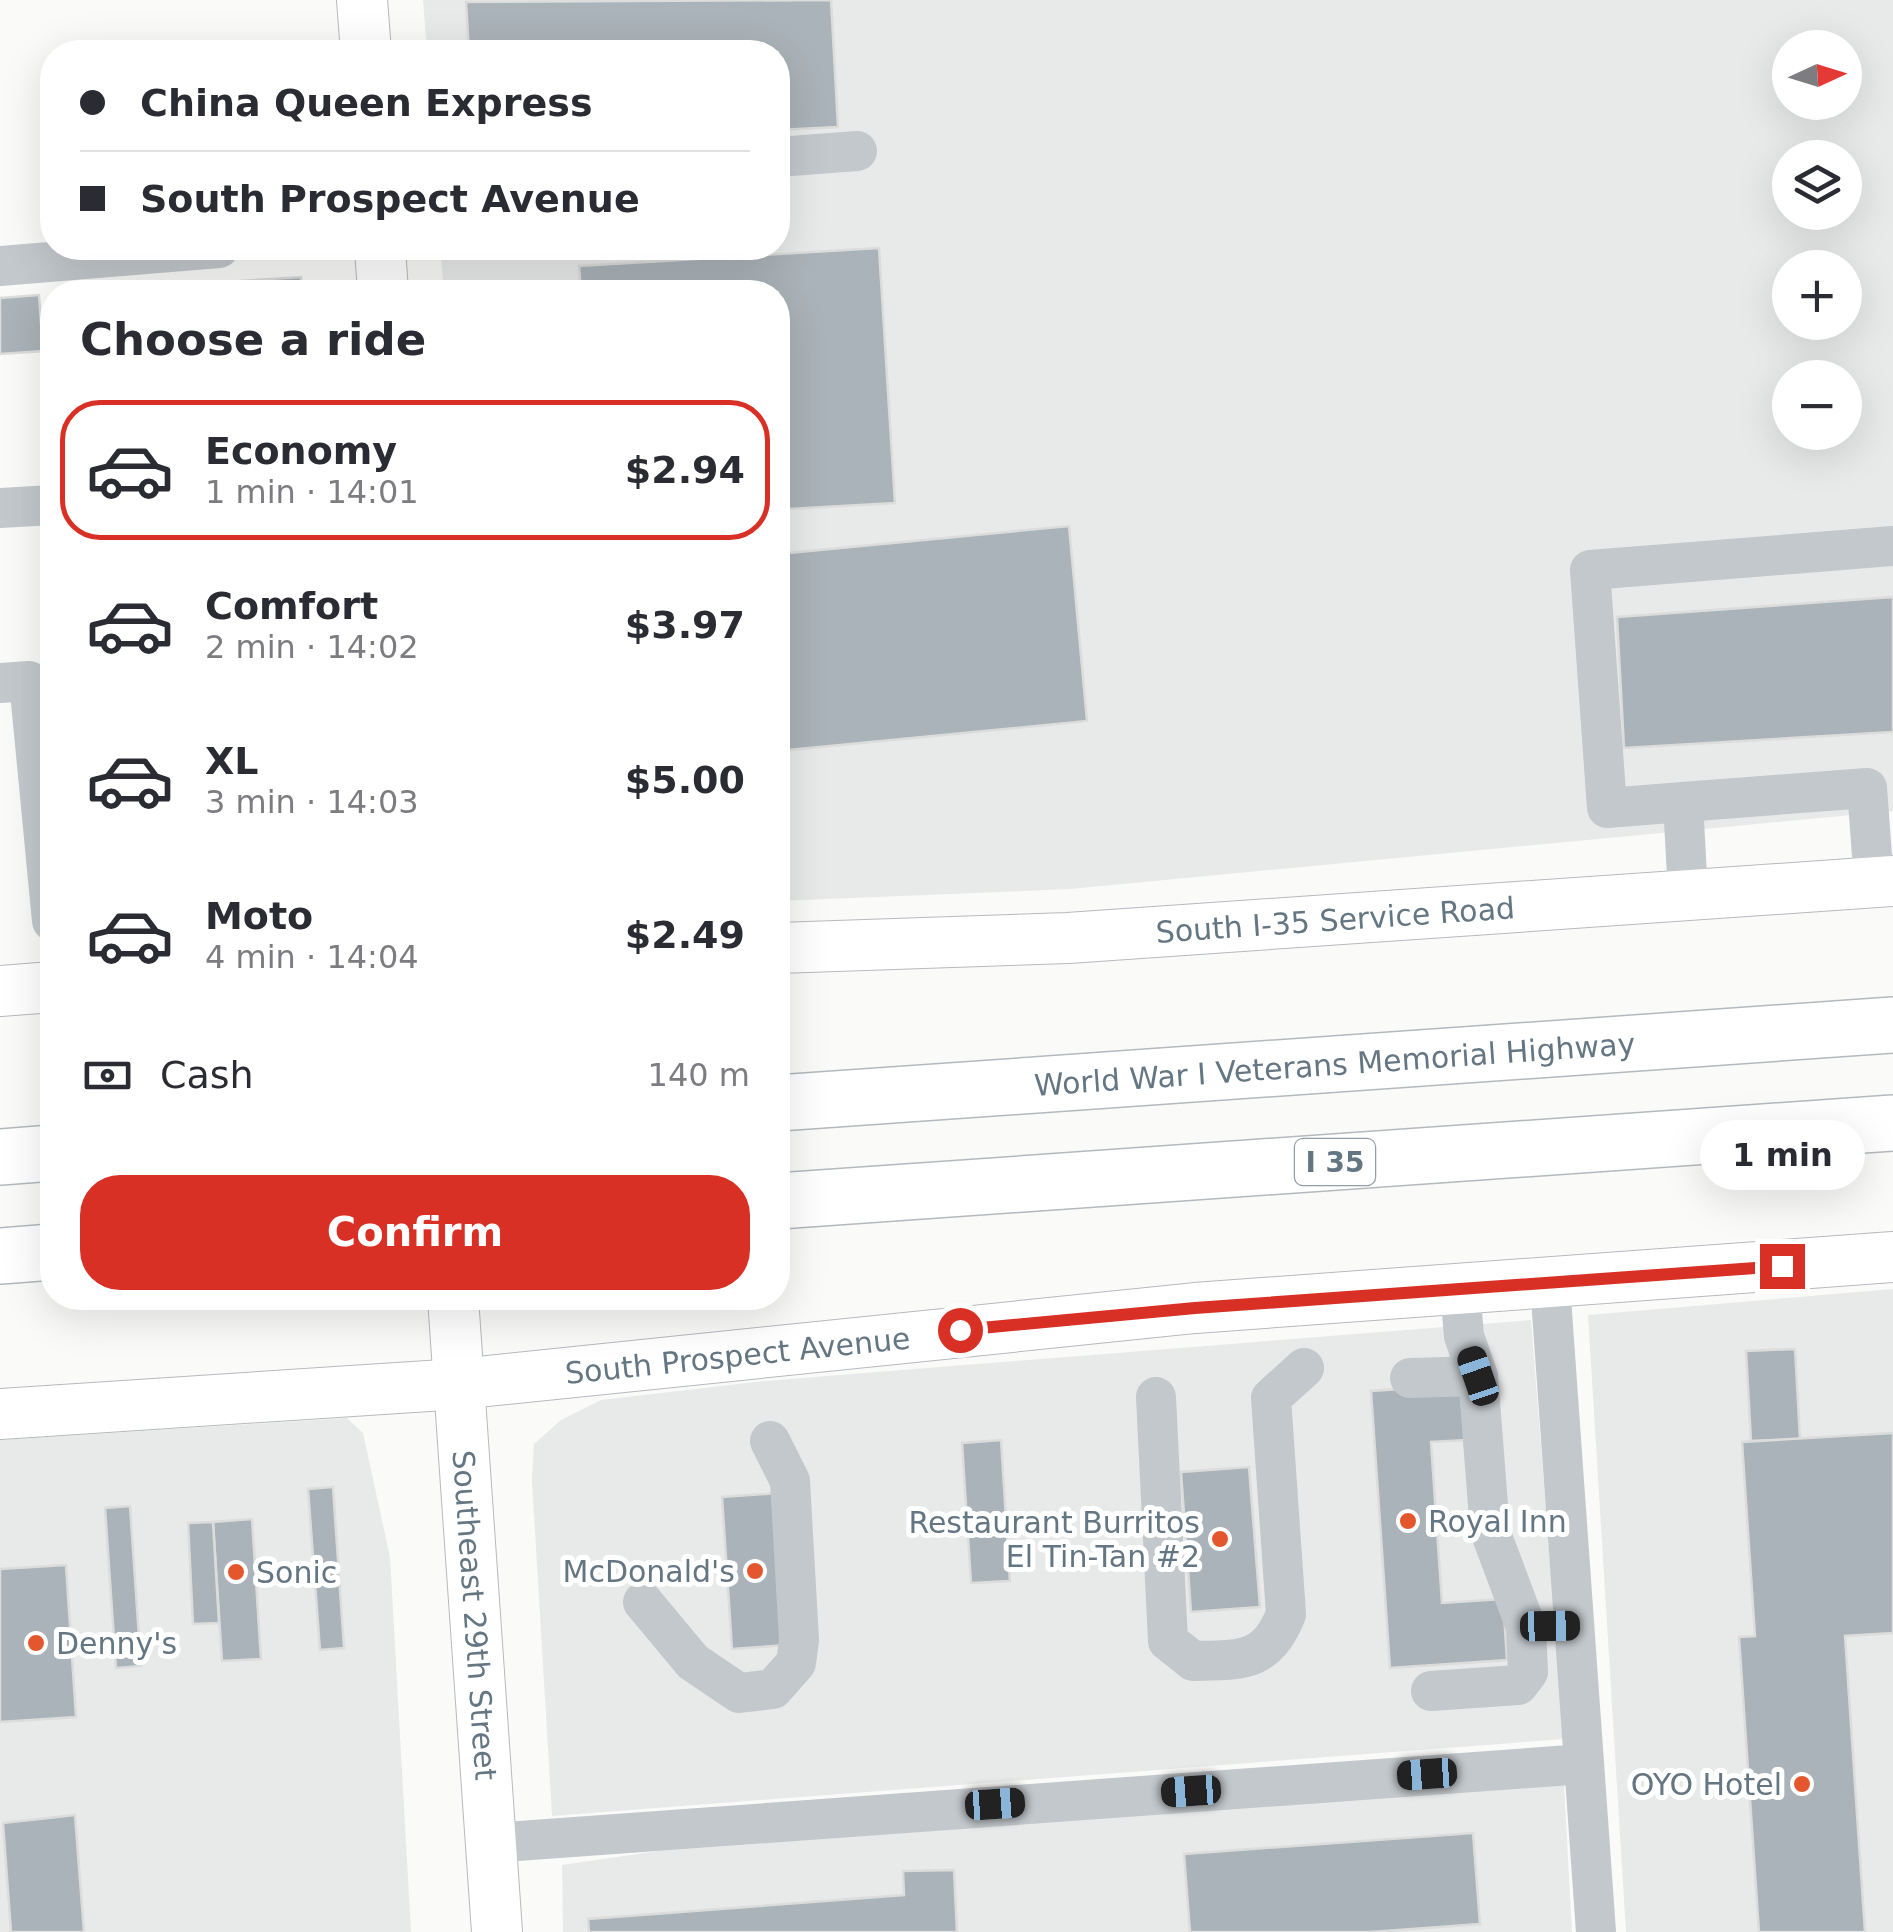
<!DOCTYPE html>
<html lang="en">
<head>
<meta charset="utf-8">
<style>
  :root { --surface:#fff; --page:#f7f7f7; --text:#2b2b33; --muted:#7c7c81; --line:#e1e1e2; --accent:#d93025 }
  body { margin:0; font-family:"DejaVu Sans",sans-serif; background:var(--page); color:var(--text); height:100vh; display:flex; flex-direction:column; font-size:38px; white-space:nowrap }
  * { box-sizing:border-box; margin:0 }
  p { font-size:32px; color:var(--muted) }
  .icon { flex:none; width:55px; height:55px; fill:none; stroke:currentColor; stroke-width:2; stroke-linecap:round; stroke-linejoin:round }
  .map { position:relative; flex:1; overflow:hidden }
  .side { position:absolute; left:40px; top:280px; width:750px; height:1030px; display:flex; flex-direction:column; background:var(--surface); border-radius:40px; box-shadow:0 10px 40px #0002 }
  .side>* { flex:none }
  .top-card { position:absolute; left:40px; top:40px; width:750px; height:220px; border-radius:40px; box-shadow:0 10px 40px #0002; display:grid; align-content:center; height:220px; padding:0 40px; background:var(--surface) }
  .needle { width:65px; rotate:86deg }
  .fabs { position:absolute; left:1772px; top:30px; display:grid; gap:20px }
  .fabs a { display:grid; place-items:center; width:90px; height:90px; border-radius:50%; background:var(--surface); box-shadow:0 10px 40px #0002; font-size:50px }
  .end { position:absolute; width:45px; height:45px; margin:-22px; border:12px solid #d93025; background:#fff; box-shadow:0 0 0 5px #fff }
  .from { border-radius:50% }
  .bubble { position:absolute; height:70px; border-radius:35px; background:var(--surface); box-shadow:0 10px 40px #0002; font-size:32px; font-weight:800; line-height:70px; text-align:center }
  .car { position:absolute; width:30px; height:60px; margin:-30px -15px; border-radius:12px; box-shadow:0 0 8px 2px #0007; background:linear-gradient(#222 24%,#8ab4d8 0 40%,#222 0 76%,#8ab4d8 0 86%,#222 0) }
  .top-card b { display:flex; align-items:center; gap:35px; height:95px; font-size:38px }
  .top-card b+b { border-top:2px solid var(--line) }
  .top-card i { width:25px; height:25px; background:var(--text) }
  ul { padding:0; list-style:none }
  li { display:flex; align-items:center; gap:30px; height:140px; margin:0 20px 15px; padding:0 20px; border:5px solid transparent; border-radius:40px }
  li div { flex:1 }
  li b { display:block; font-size:38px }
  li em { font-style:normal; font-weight:800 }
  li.active { border-color:var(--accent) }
  li>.icon { width:90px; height:90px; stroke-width:1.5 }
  h2 { padding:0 40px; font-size:45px; line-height:120px }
  .pay { display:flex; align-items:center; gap:25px; height:110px; padding:0 40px; font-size:38px }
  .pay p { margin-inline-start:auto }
  .primary-button { display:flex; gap:20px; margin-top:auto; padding:20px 40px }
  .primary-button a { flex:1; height:115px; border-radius:40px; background:var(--accent); color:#fff; font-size:40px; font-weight:800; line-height:115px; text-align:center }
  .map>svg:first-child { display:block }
  .built { fill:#e8e9e9; fill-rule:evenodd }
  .building { fill:#aab3b9; stroke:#dcdcda; stroke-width:2.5 }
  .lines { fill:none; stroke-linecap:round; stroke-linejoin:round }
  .major-casing { stroke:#b5babe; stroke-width:52 }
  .highway-casing { stroke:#b4b9bd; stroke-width:58 }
  .minor { stroke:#c3c8cc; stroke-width:40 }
  .major { stroke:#fff; stroke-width:50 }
  .highway { stroke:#fff; stroke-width:55 }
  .route { stroke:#d93025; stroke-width:12 }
  .poi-dot { fill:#e4572e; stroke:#fff; stroke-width:4 }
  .labels { text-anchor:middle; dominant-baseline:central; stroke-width:10; stroke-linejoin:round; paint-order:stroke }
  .shield { fill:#fff; stroke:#939fa8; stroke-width:2.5 }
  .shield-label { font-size:28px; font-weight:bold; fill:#657683 }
  .street-label { font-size:30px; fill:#657683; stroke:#fff }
  .poi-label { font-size:30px; fill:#657683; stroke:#fff; text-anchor:start }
</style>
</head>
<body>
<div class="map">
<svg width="1893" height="1932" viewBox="0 0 1893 1932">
  <rect width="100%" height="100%" fill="#fafaf8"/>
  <g class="built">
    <path d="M423 0H1893V811L1070 889 778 901V292H444L440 248H778V52H427ZM1790 48H1845V102H1790ZM1790 158H1845V212H1790ZM1790 268H1845V322H1790ZM1790 378H1845V432H1790Z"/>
    <path d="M1893 1289V1932H1626L1588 1315Z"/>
    <path d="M1531 1320 1564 1739 552 1816 532 1481 534 1444 561 1420 601 1400 765 1381Z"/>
    <path d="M347 1418 363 1433 390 1557 411 1932H0V1440Z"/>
    <path d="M1564 1784 1572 1932H563L562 1865 658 1851Z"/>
  </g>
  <g class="building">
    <path d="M831 0 838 127 778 130V52H469L466 2Z"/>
    <path d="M879 248 895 503 789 509 784 419H778V292H581L579 266Z"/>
    <path d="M301 277 302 292H89V291Z"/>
    <path d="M39 295 43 351 0 354V298Z"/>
    <path d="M1069 526 1087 721 778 751V554Z"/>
    <path d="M1893 597V732L1624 748 1617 617Z"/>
    <path d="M1795 1349 1800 1439 1751 1441 1746 1351Z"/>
    <path d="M1464 1385 1467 1440 1431 1442 1442 1603 1503 1599 1507 1660 1390 1668 1371 1391Z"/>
    <path d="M1893 1433V1633L1845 1636 1865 1932H1759L1739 1637 1755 1636 1742 1442Z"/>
    <path d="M1001 1440 1010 1581 971 1583 962 1443Z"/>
    <path d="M1249 1467 1260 1607 1191 1612 1181 1472Z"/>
    <path d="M333 1487 344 1648 320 1650 308 1489Z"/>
    <path d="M778 1493 788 1645 732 1649 722 1497Z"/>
    <path d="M130 1506 141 1666 116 1668 105 1508Z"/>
    <path d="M252 1519 261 1659 222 1661 213 1522Z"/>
    <path d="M213 1522 219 1623 193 1624 188 1523Z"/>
    <path d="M66 1565 76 1717 0 1722V1569Z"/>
    <path d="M75 1815 84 1932H11L3 1823Z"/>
    <path d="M1473 1833 1480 1924 1371 1932H1190L1184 1854Z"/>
    <path d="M954 1870 957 1932H589L588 1919 904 1895 903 1871Z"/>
  </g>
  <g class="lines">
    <g class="major-casing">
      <g id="major">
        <path d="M362 0 366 52"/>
        <path d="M380 248 383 292"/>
        <path id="s1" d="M778 948 1068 938 1893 881"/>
        <path d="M0 991 52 987"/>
        <path id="s2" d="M453 1298 497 1932"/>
        <path id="s3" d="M0 1414 459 1384 1195 1308 1893 1257"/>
      </g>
    </g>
    <g class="highway-casing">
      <g id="highway">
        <path id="s4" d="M778 1103 1893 1025"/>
        <path d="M0 1157 52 1153"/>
        <path d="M778 1201 1893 1123"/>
        <path d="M0 1256 52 1252"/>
      </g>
    </g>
    <g class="minor">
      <path d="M778 157 857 151"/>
      <path d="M0 266 219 248"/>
      <path d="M0 508 52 505"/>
      <path d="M0 683 29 681 52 921"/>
      <path d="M1683 802 1607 808 1590 570 1893 546"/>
      <path d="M1688 895 1683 802 1867 788 1874 883"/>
      <path d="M1550 1284 1596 1932"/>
      <path d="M1410 1378 1478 1376"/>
      <path d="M1156 1397 1168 1641 1193 1661C1241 1660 1267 1663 1286 1614L1271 1398 1304 1368"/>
      <path d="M643 1602 693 1662 739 1693 773 1689 796 1663 799 1640 790 1481 770 1441"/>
      <path d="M1431 1691 1518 1685 1528 1672 1526 1627 1490 1531 1478 1376 1464 1336 1460 1290"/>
      <path d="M491 1843 1584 1764"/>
    </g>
    <use href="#major" class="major"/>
    <use href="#highway" class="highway"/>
  </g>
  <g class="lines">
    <path class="route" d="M960 1330 1195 1308 1782 1266"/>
  </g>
  <g class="poi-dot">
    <circle cx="1408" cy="1521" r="10"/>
    <circle cx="1220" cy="1539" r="10"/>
    <circle cx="755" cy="1571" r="10"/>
    <circle cx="236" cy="1572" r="10"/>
    <circle cx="36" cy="1643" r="10"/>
    <circle cx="1802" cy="1784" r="10"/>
  </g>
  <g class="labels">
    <rect class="shield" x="1295" y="1139" width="80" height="46" rx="8"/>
    <g class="shield-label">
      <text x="1335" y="1162">I 35</text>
    </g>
    <g class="street-label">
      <text stroke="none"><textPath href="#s1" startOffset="558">South I-35 Service Road</textPath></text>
      <text stroke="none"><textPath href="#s4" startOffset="558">World War I Veterans Memorial Highway</textPath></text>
      <text stroke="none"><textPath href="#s3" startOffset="740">South Prospect Avenue</textPath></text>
      <text stroke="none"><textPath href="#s2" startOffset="318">Southeast 29th Street</textPath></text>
    </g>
    <g class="poi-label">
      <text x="1428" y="1521">Royal Inn</text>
      <text x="1200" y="1522" text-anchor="end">Restaurant Burritos<tspan x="1200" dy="34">El Tin-Tan #2</tspan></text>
      <text x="735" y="1571" text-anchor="end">McDonald's</text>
      <text x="256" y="1572">Sonic</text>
      <text x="56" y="1643">Denny's</text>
      <text x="1782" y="1784" text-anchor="end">OYO Hotel</text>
    </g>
  </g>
</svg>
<div class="fabs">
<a><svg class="needle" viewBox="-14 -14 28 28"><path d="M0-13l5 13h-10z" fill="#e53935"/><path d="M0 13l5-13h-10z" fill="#7c7c81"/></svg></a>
<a><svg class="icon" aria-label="layers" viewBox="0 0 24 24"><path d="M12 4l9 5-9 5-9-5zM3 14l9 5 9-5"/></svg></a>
<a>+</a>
<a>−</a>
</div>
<i class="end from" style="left:960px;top:1330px"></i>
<i class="end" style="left:1782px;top:1266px"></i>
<div class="bubble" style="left:1700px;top:1120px;width:165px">1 min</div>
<i class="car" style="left:1478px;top:1376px;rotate:341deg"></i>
<i class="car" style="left:1550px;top:1626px;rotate:89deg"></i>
<i class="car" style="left:1427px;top:1774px;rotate:266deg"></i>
<i class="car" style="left:1191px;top:1791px;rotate:266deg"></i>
<i class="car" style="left:995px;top:1804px;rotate:86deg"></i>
<div class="top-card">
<b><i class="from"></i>China Queen Express</b>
<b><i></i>South Prospect Avenue</b>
</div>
<section class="side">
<h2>Choose a ride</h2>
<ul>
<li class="active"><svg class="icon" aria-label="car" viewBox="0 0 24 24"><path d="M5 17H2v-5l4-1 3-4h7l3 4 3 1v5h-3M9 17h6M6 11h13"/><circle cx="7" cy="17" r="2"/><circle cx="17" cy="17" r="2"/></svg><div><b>Economy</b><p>1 min · 14:01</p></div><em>$2.94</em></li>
<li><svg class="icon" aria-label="car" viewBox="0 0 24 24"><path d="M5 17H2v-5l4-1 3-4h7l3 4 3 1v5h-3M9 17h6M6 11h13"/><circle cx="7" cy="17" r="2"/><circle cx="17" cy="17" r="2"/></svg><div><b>Comfort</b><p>2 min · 14:02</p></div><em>$3.97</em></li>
<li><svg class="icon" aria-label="car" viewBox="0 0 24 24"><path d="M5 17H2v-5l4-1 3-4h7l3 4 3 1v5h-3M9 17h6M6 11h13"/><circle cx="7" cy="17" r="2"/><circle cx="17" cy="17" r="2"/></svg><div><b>XL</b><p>3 min · 14:03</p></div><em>$5.00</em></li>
<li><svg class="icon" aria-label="car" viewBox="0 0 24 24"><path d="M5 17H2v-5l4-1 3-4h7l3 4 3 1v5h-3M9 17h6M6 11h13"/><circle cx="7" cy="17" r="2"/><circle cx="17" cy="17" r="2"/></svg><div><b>Moto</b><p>4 min · 14:04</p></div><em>$2.49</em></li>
</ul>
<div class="pay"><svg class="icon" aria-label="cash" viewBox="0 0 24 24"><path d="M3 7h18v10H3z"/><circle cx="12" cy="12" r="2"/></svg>Cash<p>140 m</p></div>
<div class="primary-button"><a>Confirm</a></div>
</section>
</div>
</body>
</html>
